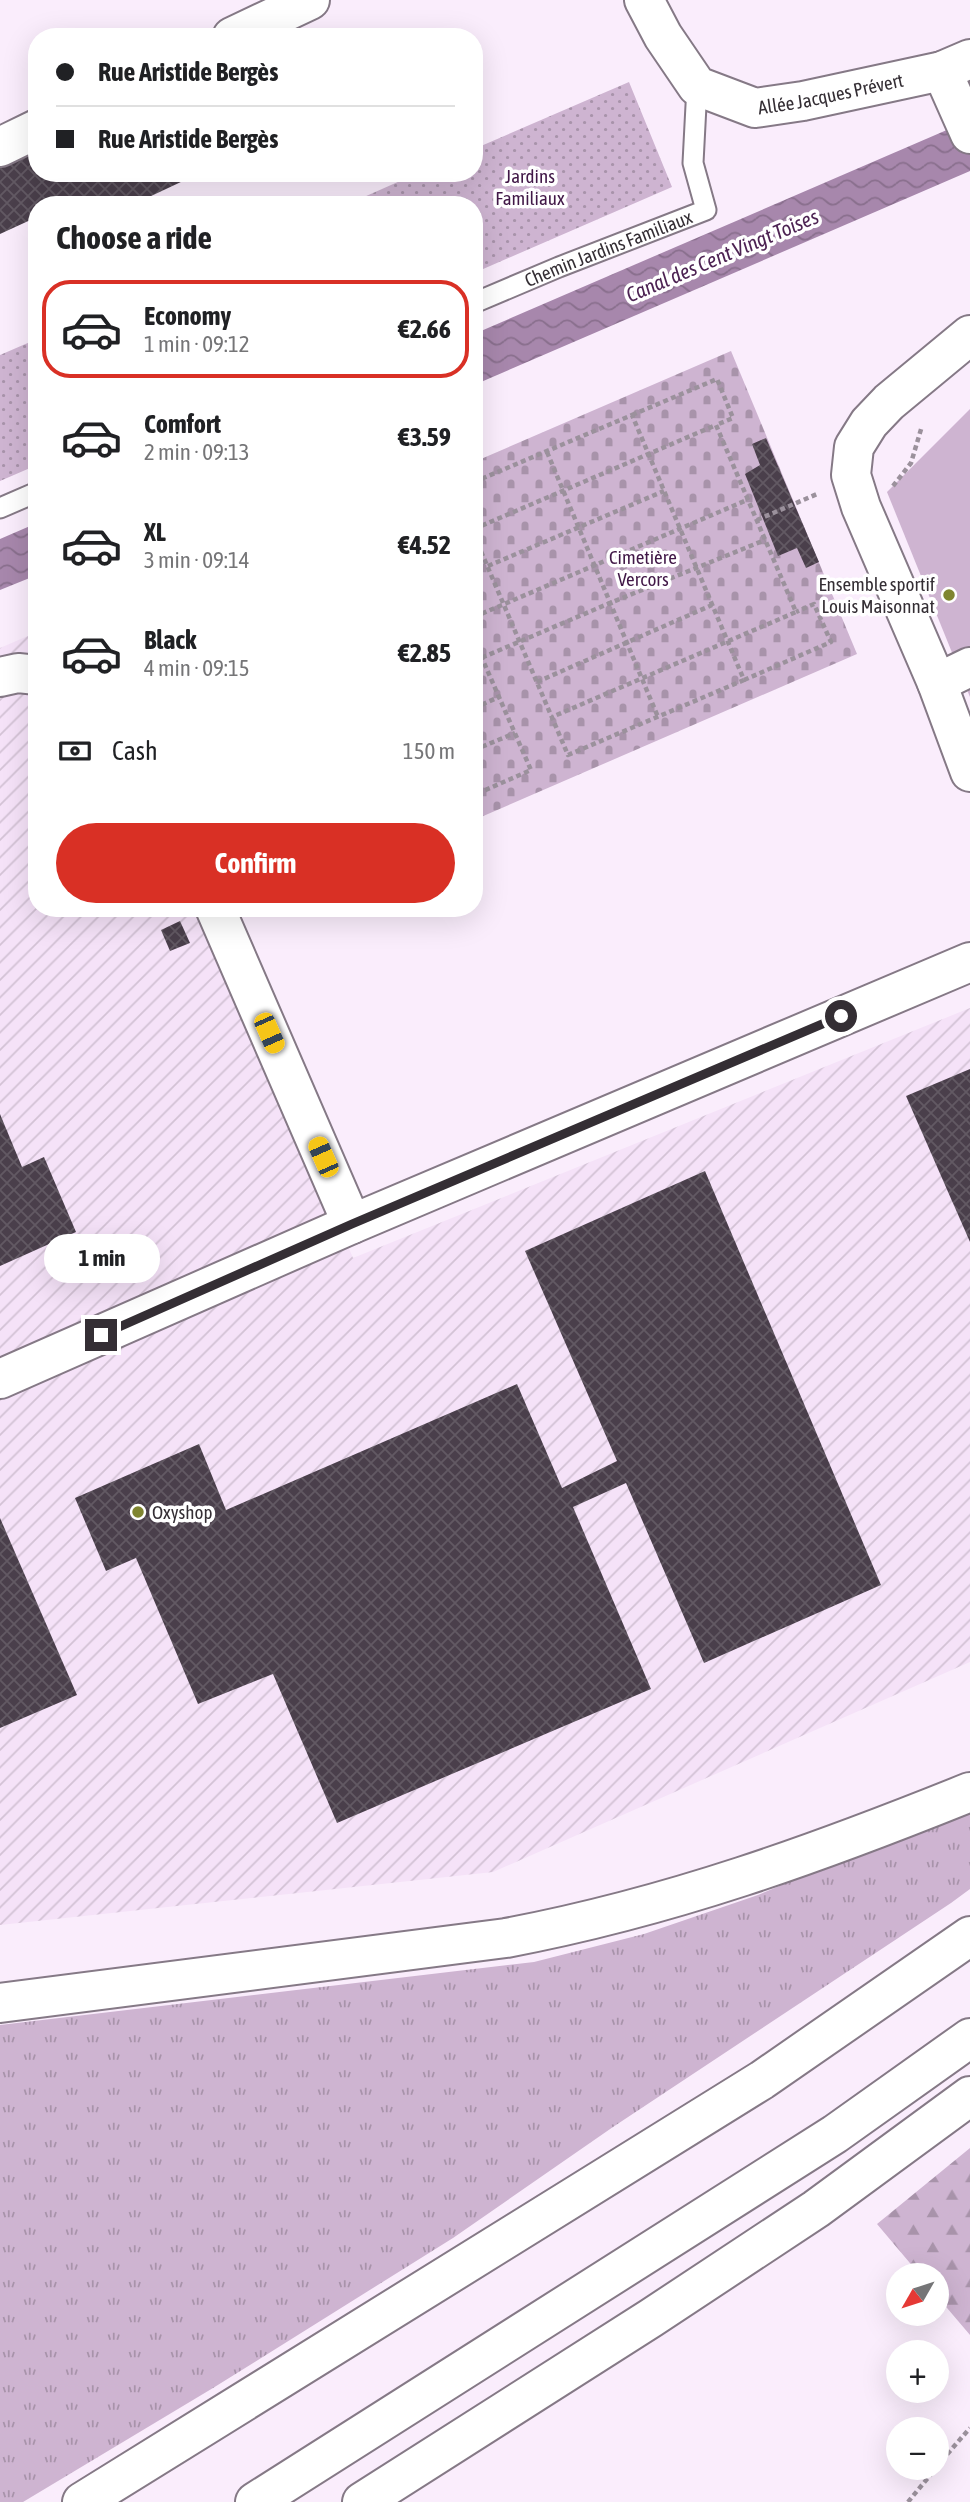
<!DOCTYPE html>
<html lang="en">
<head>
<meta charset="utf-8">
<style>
  :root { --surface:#fff; --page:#f6f6f6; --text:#202124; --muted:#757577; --line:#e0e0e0; --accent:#d93025 }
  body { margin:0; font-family:"Asap Condensed",sans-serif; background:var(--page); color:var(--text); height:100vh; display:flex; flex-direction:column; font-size:26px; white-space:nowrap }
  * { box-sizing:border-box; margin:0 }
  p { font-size:23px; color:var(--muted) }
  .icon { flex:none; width:38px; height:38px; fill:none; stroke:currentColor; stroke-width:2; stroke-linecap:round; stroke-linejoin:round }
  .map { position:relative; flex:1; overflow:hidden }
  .panel { position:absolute; left:28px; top:196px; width:455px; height:721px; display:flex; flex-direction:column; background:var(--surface); border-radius:28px; box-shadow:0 7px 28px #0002 }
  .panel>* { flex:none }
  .top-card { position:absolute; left:28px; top:28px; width:455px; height:154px; border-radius:28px; box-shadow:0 7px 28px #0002; display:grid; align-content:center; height:154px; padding:0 28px; background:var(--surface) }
  .needle { width:46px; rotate:231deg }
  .fabs { position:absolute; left:886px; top:2263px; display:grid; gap:14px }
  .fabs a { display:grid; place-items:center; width:63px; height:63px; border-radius:50%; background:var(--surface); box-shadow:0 7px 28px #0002; font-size:35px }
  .end { position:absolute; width:32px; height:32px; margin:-16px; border:9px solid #342e34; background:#fff; box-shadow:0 0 0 4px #fff }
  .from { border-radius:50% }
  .bubble { position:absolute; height:49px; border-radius:24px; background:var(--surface); box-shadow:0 7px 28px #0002; font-size:23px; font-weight:700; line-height:49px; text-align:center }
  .car { position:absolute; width:21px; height:42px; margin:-21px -10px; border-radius:9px; box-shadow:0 0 5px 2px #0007; background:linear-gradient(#f5c518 24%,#345 0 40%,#f5c518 0 76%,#345 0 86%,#f5c518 0) }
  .top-card b { display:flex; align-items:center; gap:24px; height:66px; font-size:26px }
  .top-card b+b { border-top:2px solid var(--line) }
  .top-card i { width:18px; height:18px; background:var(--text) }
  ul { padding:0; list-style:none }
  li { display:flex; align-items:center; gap:21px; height:98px; margin:0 14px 10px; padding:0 14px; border:4px solid transparent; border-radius:28px }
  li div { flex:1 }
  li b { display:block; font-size:26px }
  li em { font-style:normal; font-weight:700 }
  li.on { border-color:var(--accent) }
  li>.icon { width:63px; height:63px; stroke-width:1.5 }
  h2 { padding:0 28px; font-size:32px; line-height:84px }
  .pay { display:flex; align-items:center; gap:18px; height:77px; padding:0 28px; font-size:26px }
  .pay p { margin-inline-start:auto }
  .button { display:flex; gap:14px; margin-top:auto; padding:14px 28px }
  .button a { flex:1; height:80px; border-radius:42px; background:var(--accent); color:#fff; font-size:28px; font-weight:700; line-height:80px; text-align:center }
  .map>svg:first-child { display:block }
  .industrial { fill:url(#industrial-furrows) }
  .grass { fill:url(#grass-tufts) }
  .forest { fill:url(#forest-firs) }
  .cemetery { fill:url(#cemetery-stones) }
  .park { fill:#ceb4d1 }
  .garden { fill:url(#garden-dots) }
  .water { fill:url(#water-waves) }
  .building { fill:url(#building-cross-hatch) }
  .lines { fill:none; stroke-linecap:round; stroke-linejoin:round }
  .service-casing { stroke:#857986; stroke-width:23 }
  .minor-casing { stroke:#857986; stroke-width:42 }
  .motorway-casing { stroke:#857986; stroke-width:42 }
  .path { stroke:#9b919c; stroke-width:4.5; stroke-dasharray:5 3.5; stroke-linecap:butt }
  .service { stroke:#fff; stroke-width:19 }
  .minor { stroke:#fff; stroke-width:38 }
  .motorway { stroke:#fff; stroke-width:38 }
  .route { stroke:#342e34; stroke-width:9 }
  .poi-dot { fill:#7f8530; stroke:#fff; stroke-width:2.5 }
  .labels { text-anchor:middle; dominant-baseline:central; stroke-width:7; stroke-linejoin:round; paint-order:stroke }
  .street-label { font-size:19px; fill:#342e34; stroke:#fff }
  .park-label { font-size:19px; fill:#411847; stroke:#fff }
  .poi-label { font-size:19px; fill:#342e34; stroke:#fff; text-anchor:end }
  .water-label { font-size:21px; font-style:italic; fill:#4d2353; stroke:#fff }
</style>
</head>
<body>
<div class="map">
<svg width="970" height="2502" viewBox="0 0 970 2502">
  <defs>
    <pattern id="industrial-furrows" width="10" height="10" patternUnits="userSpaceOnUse" patternTransform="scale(1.75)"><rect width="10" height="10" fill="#f5e2f8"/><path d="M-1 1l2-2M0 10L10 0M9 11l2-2" fill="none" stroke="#d3c2d5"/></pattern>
    <pattern id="grass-tufts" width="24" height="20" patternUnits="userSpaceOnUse" patternTransform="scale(1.75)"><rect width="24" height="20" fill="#ceb4d1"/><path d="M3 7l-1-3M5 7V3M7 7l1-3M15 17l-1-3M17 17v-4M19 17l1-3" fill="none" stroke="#a893aa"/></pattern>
    <pattern id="forest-firs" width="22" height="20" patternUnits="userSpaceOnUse" patternTransform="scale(1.75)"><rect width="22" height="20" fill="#ceb4d1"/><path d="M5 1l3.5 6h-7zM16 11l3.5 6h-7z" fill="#a893aa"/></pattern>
    <pattern id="cemetery-stones" width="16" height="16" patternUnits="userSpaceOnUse" patternTransform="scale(1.75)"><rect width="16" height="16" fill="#ceb4d1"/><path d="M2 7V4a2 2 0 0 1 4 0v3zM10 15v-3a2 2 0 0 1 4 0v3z" fill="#a893aa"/></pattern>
    <pattern id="garden-dots" width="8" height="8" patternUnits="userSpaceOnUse" patternTransform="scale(1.75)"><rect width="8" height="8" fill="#ceb4d1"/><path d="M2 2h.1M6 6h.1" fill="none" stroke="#a893aa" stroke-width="1.8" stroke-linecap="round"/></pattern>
    <pattern id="water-waves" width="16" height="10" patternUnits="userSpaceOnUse" patternTransform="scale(1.75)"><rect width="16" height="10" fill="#a787ac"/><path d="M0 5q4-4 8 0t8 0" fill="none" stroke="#896f8d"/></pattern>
    <pattern id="building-cross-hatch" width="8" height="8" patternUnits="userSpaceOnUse" patternTransform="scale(1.75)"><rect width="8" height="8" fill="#4a3f4b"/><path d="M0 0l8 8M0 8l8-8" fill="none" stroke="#625963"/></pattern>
  </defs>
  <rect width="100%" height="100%" fill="#faedfc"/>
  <path class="industrial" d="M37 632V908H204L353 1258 970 1008V1662L493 1872 0 1925V648Z"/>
  <path class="grass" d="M970 1807V1889L951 1903 613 2127 453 2238 213 2388 23 2502H0V2025L534 1962 644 1934 758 1895Z"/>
  <path class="forest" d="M970 2148V2335L936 2295V2275H920L877 2224Z"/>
  <path class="cemetery" d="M731 351 857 654 474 820V462Z"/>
  <path class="park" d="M970 409V697L887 492Z"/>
  <g class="garden">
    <path d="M629 82 672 187 474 273V205H346L418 173H474V149Z"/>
    <path d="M37 339V465L0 481V355Z"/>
  </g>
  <g class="water">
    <path d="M970 120V171L474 385V334Z"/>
    <path d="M37 523V575L0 590V539Z"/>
  </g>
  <g class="building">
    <path d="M37 149V173H200L132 205H72L70 202 63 205H37V217L0 234V166Z"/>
    <path d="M766 438 819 562 806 568 797 548 778 556 745 474 760 465 752 444Z"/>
    <path d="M180 921 190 943 170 951 161 930Z"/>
    <path d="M970 1069V1242L906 1096Z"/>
    <path d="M0 1114 22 1167 44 1157 76 1232 0 1266Z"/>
    <path d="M705 1171 881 1585 704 1663 626 1483 573 1507 651 1689 337 1823 273 1674 198 1704 136 1558 106 1571 75 1498 199 1444 226 1510 517 1384 562 1488 617 1461 525 1251Z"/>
    <path d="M0 1518 77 1695 0 1728Z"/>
  </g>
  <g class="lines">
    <g class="service-casing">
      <g id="service">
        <path id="s1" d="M474 303 559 267 706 210 693 163 697 86"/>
        <path d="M0 508 37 492"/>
      </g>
    </g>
    <g class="minor-casing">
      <g id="minor">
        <path id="s2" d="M644 0 663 36 697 86 755 108 803 101 942 71 970 59"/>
        <path d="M232 37 310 0"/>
        <path d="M942 71 970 134"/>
        <path d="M0 147 37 129"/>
        <path d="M970 335 889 402 869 423 854 447 851 475 861 507 937 683 970 772"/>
        <path d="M0 677 18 673 37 675"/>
        <path d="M937 683 970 667"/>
        <path d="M215 908 352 1224"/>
        <path d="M0 1379 352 1224 970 962"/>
      </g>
    </g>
    <g class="motorway-casing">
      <g id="motorway">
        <path d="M0 2003 506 1938C670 1907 816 1854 970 1792"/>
        <path d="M82 2502 762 2080 970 1936"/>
        <path d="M255 2502 835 2134 970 2038"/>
        <path d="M362 2502 651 2318 816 2209 970 2096"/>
      </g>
    </g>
    <g class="path">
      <path d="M632 415 717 379 733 418 716 425"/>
      <path d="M547 452 658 717"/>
      <path d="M474 482 632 415 744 680 568 755 474 535"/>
      <path d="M893 486 911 463 922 426"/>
      <path d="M757 520 817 494"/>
      <path d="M474 529 716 425 796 612 552 717"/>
      <path d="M488 566 664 491"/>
      <path d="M474 617 747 500"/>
      <path d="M474 640 531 770 474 795"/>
      <path d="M474 661 610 603 765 540"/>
      <path d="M744 680 831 642 814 604 796 612"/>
      <path d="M537 682 712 605"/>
      <path d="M474 708 499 697"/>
      <path d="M474 750 515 733"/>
      <path d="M936 2467 970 2428"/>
      <path d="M908 2502 936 2468"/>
    </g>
    <use href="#service" class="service"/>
    <use href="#minor" class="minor"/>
    <use href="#motorway" class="motorway"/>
  </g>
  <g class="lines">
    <path class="route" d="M101 1335 352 1224 841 1016"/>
  </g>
  <g class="poi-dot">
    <circle cx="949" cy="595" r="7"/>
    <circle cx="138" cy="1512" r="7"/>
  </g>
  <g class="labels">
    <g class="street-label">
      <text stroke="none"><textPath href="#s2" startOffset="240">Allée Jacques Prévert</textPath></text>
      <text stroke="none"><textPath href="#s1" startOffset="145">Chemin Jardins Familiaux</textPath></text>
    </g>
    <g class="park-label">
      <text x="530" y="176">Jardins<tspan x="530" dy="22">Familiaux</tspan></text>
      <text x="643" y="557">Cimetière<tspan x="643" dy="22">Vercors</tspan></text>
    </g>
    <g class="poi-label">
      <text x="935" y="584">Ensemble sportif<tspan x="935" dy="22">Louis Maisonnat</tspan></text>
      <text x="152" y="1512" text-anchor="start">Oxyshop</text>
    </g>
    <g class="water-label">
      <text transform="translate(722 255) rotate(-23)">Canal des Cent Vingt Toises</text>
    </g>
  </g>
</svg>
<div class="fabs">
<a><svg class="needle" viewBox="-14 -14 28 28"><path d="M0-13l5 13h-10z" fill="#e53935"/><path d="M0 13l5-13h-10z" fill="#757577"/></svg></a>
<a>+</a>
<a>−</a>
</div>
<i class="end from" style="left:841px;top:1016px"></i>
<i class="end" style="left:101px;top:1335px"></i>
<div class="bubble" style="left:44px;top:1234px;width:116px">1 min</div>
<i class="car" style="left:269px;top:1033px;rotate:156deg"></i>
<i class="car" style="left:323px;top:1157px;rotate:336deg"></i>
<div class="top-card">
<b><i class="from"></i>Rue Aristide Bergès</b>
<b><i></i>Rue Aristide Bergès</b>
</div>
<section class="panel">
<h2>Choose a ride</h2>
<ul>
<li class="on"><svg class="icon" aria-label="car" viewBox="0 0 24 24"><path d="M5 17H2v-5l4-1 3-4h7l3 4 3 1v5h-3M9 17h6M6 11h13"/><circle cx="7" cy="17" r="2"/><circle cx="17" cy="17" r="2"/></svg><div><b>Economy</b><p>1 min · 09:12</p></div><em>€2.66</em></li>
<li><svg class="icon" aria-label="car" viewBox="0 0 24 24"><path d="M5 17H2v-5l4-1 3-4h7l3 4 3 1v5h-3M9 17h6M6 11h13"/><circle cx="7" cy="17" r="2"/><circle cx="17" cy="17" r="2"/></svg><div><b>Comfort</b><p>2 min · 09:13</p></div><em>€3.59</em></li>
<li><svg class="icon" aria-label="car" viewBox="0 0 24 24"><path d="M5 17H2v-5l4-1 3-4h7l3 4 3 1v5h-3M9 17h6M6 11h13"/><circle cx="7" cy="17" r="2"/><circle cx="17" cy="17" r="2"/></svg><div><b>XL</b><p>3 min · 09:14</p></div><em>€4.52</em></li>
<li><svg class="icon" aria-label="car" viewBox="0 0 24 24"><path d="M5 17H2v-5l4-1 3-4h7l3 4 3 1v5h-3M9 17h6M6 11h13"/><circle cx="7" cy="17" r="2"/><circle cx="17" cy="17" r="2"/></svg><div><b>Black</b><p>4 min · 09:15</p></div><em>€2.85</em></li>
</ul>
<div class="pay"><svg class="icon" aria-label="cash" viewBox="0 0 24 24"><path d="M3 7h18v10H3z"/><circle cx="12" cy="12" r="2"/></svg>Cash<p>150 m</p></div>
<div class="button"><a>Confirm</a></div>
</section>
</div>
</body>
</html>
